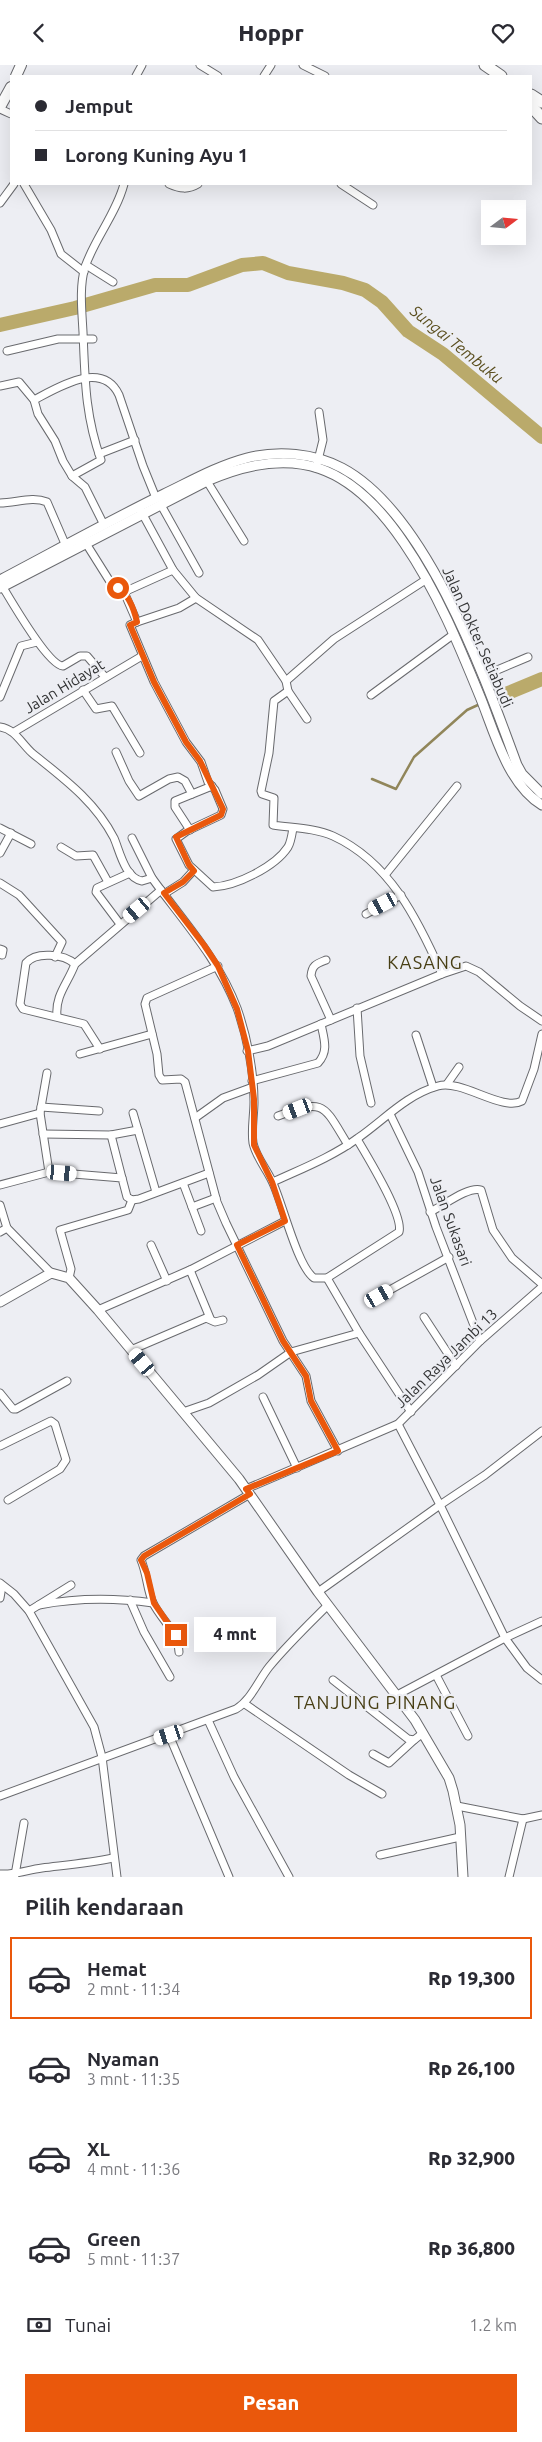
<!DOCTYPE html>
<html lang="id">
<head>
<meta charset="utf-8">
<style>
  :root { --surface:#fff; --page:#f7f7f7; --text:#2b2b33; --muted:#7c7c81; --line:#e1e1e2; --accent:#ea580c }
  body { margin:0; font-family:Ubuntu,sans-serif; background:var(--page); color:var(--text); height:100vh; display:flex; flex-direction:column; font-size:19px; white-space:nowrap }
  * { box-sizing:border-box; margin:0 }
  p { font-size:16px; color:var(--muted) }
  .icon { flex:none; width:28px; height:28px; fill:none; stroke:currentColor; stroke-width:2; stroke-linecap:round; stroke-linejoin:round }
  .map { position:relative; height:1812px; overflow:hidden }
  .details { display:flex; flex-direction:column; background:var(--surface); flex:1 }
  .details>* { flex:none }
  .top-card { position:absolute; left:10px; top:10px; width:522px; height:110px; border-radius:0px; box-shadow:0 5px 20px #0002; display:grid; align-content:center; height:110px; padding:0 25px; background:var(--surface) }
  .needle { width:32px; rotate:74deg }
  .tools { position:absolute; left:481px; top:135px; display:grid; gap:10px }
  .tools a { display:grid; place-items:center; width:45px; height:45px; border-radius:0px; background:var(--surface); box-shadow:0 5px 20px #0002; font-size:25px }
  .end { position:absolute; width:22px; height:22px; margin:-11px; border:6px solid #ea580c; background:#fff; box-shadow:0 0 0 2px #fff }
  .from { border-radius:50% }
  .bubble { position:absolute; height:35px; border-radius:0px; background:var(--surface); box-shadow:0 5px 20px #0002; font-size:16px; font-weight:800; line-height:35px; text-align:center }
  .car { position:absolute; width:15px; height:30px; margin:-15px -8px; border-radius:6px; box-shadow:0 0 4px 1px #0007; background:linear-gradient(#fff 24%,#345 0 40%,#fff 0 76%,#345 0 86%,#fff 0) }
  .top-card b { display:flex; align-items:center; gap:18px; height:48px; font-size:19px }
  .top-card b+b { border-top:1px solid var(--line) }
  .top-card i { width:12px; height:12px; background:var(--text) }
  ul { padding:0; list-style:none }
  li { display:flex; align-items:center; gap:15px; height:82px; margin:0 10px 8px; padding:0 15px; border:2px solid transparent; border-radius:0px }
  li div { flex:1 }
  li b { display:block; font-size:19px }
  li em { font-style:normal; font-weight:800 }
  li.on { border-color:var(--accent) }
  li>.icon { width:45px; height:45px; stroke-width:1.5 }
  h2 { padding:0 25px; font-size:22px; line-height:60px }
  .pay { display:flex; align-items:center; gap:12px; height:55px; padding:0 25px; font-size:19px }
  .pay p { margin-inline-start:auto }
  .action { display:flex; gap:10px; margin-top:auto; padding:10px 25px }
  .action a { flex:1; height:58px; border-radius:0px; background:var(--accent); color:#fff; font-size:20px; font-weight:800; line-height:58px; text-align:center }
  header { display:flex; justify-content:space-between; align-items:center; height:65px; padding:0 25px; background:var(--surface); font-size:22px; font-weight:800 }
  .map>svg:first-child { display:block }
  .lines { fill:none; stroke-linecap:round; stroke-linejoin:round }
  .stream { stroke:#91865a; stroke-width:2.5 }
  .river { stroke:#baaa6b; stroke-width:14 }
  .minor-casing { stroke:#696a6e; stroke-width:9 }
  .tertiary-casing { stroke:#696a6e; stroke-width:11 }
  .secondary-casing { stroke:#696a6e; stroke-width:12 }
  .trunk-casing { stroke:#696a6e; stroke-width:13 }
  .minor { stroke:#fff; stroke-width:7 }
  .tertiary { stroke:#fff; stroke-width:9 }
  .secondary { stroke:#fff; stroke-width:10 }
  .trunk { stroke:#fff; stroke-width:11 }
  .route { stroke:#ea580c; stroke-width:6 }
  .labels { text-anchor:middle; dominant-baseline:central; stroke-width:4.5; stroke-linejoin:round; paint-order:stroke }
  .street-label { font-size:15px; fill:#323334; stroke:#edeef3 }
  .water-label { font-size:16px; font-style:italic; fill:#5b4f1f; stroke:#edeef3 }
  .quarter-label { font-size:18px; letter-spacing:1px; fill:#473e14; stroke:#edeef3 }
</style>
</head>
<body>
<header><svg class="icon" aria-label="back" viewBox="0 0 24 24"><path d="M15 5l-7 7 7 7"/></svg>Hoppr<svg class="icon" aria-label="heart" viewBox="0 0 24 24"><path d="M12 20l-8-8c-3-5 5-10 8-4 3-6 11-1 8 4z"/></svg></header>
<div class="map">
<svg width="542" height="1812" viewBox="0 0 542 1812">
  <rect width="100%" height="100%" fill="#edeef3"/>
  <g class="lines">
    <path class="stream" d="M372 714 396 724 414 692 467 645 480 639"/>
    <g class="river">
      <path d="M0 260 75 243 155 220H188L242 200 263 198 288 208 343 218 365 225 382 237 408 266 443 289 542 372"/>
      <path d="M496 633 542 614"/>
    </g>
    <g class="minor-casing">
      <g id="minor">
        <path d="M200 0 218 11"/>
        <path d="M303 0 325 11"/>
        <path d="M136 11 142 0"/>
        <path d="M264 11 271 0"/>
        <path d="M0 44 11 49"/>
        <path d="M24 119 51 165 61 189 84 207"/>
        <path d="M169 119C180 124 188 125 198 119"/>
        <path d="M341 119 373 140"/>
        <path d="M0 138 14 119"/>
        <path d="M86 200 113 217"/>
        <path d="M7 286 58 274H93"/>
        <path d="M0 321 19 317 34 335 38 349 55 376 63 396 72 411 85 422 104 460"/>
        <path d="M34 335C57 323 102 294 119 330L143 401 156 433"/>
        <path d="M99 389 135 375"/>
        <path d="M316 403 323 375 319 347"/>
        <path d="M72 411 101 395C85 350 85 314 83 267 82 247 79 222 85 202 95 173 116 149 124 119"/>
        <path d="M205 413 244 476"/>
        <path d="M0 438C16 438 32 431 47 437L66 481"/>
        <path d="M161 440 199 508"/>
        <path d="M141 446 173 505 196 533 258 575 286 616"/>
        <path d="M87 480 109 515 124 527"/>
        <path d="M173 505 124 527 137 557 130 560 154 617 186 677 201 697 208 717 215 725 223 744 221 750 187 766 176 774 189 800 213 822C236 821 275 802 288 782 291 777 292 769 293 763"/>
        <path d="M427 514 334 574 286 616 288 626 274 636 269 688 261 726 262 729 274 733 273 760C293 763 315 763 333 771 390 797 418 855 442 909"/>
        <path d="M1 519C10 534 48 600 63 601L80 591H87L105 612"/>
        <path d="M137 557 179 543 196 533"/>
        <path d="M483 611 528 592"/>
        <path d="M83 625 96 644 112 641 140 688"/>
        <path d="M288 626 307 654"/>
        <path d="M371 630 454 569"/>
        <path d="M0 632 21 581 37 577"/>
        <path d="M0 662C15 664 21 678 32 688 63 713 95 736 114 773 120 787 125 813 142 816L152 813C183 856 218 893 237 943 247 971 254 1007 254 1037 254 1050 251 1065 253 1078 256 1092 266 1103 272 1116 282 1136 297 1201 314 1213H327L399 1167C404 1151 367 1091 357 1074"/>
        <path d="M14 667 142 591"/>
        <path d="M116 687 129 716 139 731 169 714 178 712 185 716 192 729"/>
        <path d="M0 763 31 779"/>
        <path d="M190 765 175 742V736L212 721"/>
        <path d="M132 773 152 813"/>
        <path d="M61 782 76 791 93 790 108 817"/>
        <path d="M0 788 11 768"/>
        <path d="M385 810 457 721"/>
        <path d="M0 818 19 830 62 877 55 892"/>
        <path d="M164 829 183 817 194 805"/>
        <path d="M366 849 401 830"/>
        <path d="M120 859 96 827 97 823 130 808"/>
        <path d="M0 884 3 885 2 890"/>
        <path d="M326 895C316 899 312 900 311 911L331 955"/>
        <path d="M75 899C64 889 36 886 26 898L20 939 23 944 84 959 100 984"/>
        <path d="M218 901 147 933 145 939 157 989 159 1010 162 1015 181 1014 185 1017 217 1137 226 1158 283 1276 306 1311 311 1336 338 1386"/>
        <path d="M357 943 360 991 371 1038"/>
        <path d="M57 951C55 930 68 918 75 899L161 825"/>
        <path d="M416 970 433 1022"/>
        <path d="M247 986 268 981 442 909 466 901 479 907 520 941 542 956"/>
        <path d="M80 989 152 969"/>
        <path d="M47 1008 40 1048 49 1107"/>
        <path d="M252 1016 318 998C329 986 324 974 321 959"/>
        <path d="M447 1019 459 1002"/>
        <path d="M41 1042 99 1046"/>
        <path d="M133 1048 156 1127"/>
        <path d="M390 1049 418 1107 436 1162 480 1276"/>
        <path d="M278 1051C325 1033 323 1039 348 1080"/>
        <path d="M195 1053 223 1033 253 1022"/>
        <path d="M0 1059 40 1048"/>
        <path d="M43 1069 111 1070 138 1065"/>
        <path d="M111 1070 122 1113"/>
        <path d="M273 1117C301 1104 332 1092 358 1073 384 1055 406 1030 438 1021 462 1014 502 1047 522 1036L534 1004 542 969"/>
        <path d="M183 1118 201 1166"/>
        <path d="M0 1120 49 1107 122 1113 127 1132 132 1135 139 1134 209 1108"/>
        <path d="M0 1140 7 1163 0 1167"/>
        <path d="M192 1142 216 1133"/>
        <path d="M430 1147C443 1141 468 1121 481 1125L493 1165 512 1193 542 1219"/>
        <path d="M7 1163 51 1208"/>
        <path d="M151 1180 167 1216"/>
        <path d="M190 1205 210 1253"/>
        <path d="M69 1213 71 1204 60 1165 128 1145 132 1135"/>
        <path d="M327 1213 359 1268 411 1347"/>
        <path d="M379 1231 449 1192"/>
        <path d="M98 1245 190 1205 285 1156"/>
        <path d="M424 1252 456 1301"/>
        <path d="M131 1285 206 1253 215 1257 223 1255"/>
        <path d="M0 1328 13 1344H16L67 1316"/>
        <path d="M263 1332 297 1403"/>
        <path d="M183 1347 209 1338 258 1310 291 1287 359 1268"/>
        <path d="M398 1359 440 1440 485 1410 542 1366"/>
        <path d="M0 1381 51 1356 55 1359 66 1395 60 1404 8 1435"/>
        <path d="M246 1424 398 1359 480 1276 542 1222"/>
        <path d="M0 1518 14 1529 29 1546 94 1662 102 1692 117 1812"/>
        <path d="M318 1527 440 1440 505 1573 527 1603 542 1615"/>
        <path d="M0 1533 2 1521"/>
        <path d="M130 1535 144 1567 170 1612"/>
        <path d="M39 1540C76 1533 116 1533 153 1538"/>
        <path d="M29 1546 71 1520"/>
        <path d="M179 1587C178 1566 162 1556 153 1538 147 1525 147 1509 141 1495L144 1491 250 1429"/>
        <path d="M436 1610 468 1671"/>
        <path d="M333 1615 408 1674 414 1675 423 1668"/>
        <path d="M397 1630 505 1573 542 1556"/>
        <path d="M245 1639 349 1710 382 1729"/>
        <path d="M208 1655 234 1712 289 1812"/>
        <path d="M169 1670 229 1812"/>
        <path d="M373 1689 389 1698 414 1675"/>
        <path d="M0 1731 236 1644C251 1635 258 1616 269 1602 287 1580 308 1560 328 1540"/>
        <path d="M457 1741 523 1754 542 1750"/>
        <path d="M380 1790 460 1772"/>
        <path d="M0 1809C15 1810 27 1805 42 1803 66 1800 89 1798 113 1793"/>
        <path d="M15 1810 24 1758"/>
        <path d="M509 1812 523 1754"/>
      </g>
    </g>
    <g class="tertiary-casing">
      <g id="tertiary">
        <path d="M0 515C55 486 109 456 164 429 191 416 217 401 247 393 278 385 314 388 342 403 427 448 485 613 517 700L522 709 542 729"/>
        <path d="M0 523 207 416C296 377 352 401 404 478 437 526 459 580 481 634 495 669 508 719 542 740"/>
        <path d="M0 1237 51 1208 69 1213 98 1245 239 1414 318 1527 415 1655 449 1713 453 1726 460 1760 463 1812"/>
      </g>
    </g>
    <g class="secondary-casing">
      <g id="secondary">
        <path d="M16 11 21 0"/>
        <path d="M0 42 11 22"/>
      </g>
    </g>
    <g class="trunk-casing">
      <g id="trunk">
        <path d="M485 0 501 11"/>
        <path d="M531 30 542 37"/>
        <path d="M531 41 542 53"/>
      </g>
    </g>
    <use href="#minor" class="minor"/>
    <use href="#tertiary" class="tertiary"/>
    <use href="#secondary" class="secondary"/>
    <use href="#trunk" class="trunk"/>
  </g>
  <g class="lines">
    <path class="route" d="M118 523C129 530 134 544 137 557L130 560 154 617 186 677 200 696 223 744 221 750 176 772 189 800 194 806 183 817 164 828 204 880 218 901 237 944 248 986 254 1034V1080L272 1117 285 1156 237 1180 283 1276 306 1311 311 1336 338 1386 246 1424 250 1429 144 1491 141 1495 147 1508 154 1538 176 1570"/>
  </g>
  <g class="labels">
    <g class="street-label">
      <text transform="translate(478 572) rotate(66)">Jalan Dokter Setiabudi</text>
      <text transform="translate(64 621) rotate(-31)">Jalan Hidayat</text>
      <text transform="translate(451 1156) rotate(70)">Jalan Sukasari</text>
      <text transform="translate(446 1293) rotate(-44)">Jalan Raya Jambi 13</text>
    </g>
    <g class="water-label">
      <text transform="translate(457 279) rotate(39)">Sungai Tembuku</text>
    </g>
    <g class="quarter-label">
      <text x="425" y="897">KASANG</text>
      <text x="375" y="1637">TANJUNG PINANG</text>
    </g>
  </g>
</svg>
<div class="tools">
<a><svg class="needle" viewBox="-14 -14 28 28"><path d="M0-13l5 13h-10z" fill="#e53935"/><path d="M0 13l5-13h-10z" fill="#7c7c81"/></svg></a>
</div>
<i class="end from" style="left:118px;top:523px"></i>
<i class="end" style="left:176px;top:1570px"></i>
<div class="bubble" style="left:194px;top:1552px;width:82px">4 mnt</div>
<i class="car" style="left:383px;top:839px;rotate:242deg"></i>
<i class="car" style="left:137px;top:845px;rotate:230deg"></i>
<i class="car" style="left:298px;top:1044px;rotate:249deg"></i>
<i class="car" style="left:62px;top:1108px;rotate:95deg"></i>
<i class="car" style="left:379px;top:1231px;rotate:60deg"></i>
<i class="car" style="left:142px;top:1297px;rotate:320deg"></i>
<i class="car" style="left:169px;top:1670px;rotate:252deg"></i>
<div class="top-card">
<b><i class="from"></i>Jemput</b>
<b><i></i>Lorong Kuning Ayu 1</b>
</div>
</div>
<section class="details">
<h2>Pilih kendaraan</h2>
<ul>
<li class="on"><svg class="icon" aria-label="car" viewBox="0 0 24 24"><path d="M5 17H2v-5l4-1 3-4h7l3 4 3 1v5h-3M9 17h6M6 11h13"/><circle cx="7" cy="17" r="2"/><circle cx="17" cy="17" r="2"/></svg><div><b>Hemat</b><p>2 mnt · 11:34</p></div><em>Rp 19,300</em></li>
<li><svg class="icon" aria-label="car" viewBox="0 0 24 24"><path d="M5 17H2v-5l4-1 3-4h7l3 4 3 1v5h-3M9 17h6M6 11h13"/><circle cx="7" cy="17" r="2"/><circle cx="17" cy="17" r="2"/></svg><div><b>Nyaman</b><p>3 mnt · 11:35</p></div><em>Rp 26,100</em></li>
<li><svg class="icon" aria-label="car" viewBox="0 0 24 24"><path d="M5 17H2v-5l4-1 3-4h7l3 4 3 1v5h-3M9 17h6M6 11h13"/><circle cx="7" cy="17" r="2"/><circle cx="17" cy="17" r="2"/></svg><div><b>XL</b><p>4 mnt · 11:36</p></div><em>Rp 32,900</em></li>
<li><svg class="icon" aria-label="car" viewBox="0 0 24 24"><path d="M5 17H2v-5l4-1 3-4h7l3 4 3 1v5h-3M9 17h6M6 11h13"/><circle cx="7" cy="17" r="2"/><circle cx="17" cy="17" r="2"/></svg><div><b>Green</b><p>5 mnt · 11:37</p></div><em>Rp 36,800</em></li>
</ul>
<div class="pay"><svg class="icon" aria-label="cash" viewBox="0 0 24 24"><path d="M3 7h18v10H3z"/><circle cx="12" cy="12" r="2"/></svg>Tunai<p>1.2 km</p></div>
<div class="action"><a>Pesan</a></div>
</section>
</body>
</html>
